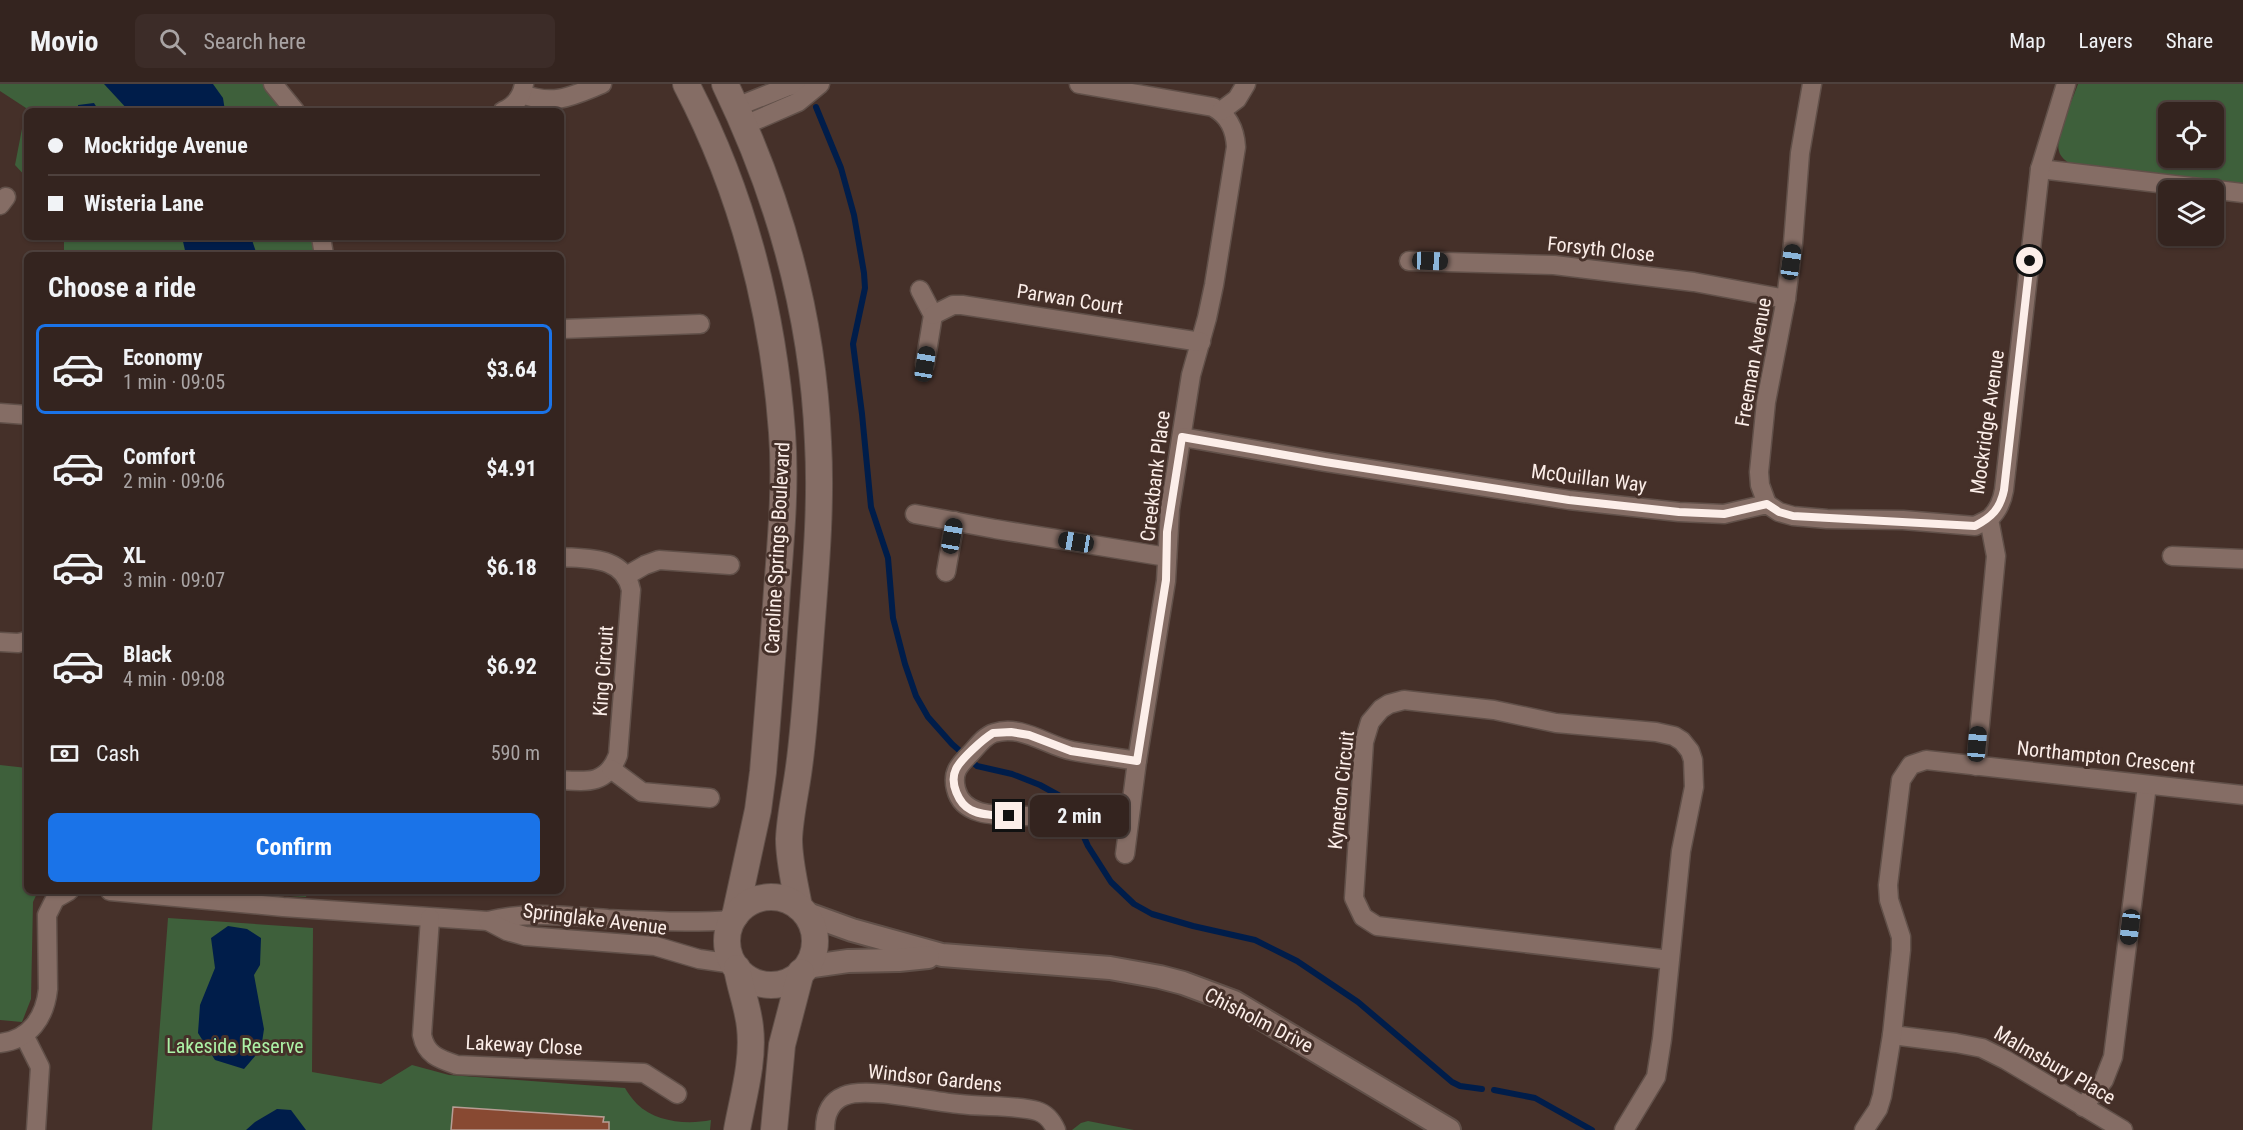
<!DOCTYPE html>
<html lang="en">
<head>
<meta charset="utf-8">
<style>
  :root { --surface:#34241f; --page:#3c2c28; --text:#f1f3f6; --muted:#a9a4a4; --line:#4e413d; --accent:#1a73e8 }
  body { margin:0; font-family:"Roboto Condensed",sans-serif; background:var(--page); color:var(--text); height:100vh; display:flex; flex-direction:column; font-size:22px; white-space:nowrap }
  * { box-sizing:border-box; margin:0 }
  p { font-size:20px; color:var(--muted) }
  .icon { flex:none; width:33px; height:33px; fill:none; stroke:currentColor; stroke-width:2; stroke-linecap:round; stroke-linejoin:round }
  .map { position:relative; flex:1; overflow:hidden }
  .panel { position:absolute; left:24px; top:168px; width:540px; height:642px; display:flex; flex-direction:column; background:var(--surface); border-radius:9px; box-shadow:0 2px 4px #0004,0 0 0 2px var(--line) }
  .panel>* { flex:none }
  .guide { position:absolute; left:24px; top:24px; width:540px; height:132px; border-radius:9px; box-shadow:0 2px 4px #0004,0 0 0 2px var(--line); display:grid; align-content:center; height:132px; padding:0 24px; background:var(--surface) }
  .buttons { position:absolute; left:2158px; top:18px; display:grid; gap:12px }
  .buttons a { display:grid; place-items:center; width:66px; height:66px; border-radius:9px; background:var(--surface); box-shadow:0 2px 4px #0004,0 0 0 2px var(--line); font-size:30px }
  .end { position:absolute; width:27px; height:27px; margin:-14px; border:8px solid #fceee9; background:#111; box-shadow:0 0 0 3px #111 }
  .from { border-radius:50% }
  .bubble { position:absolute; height:42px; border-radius:9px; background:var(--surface); box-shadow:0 2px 4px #0004,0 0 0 2px var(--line); font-size:20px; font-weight:700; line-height:42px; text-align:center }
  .car { position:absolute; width:18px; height:36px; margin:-18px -9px; border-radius:8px; box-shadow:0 0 4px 2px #0007; background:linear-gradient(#222 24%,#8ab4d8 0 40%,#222 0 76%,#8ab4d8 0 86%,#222 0) }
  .guide b { display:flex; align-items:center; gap:21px; height:57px; font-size:22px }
  .guide b+b { border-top:2px solid var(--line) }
  .guide i { width:15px; height:15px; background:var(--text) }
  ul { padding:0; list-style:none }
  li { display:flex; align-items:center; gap:18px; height:90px; margin:0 12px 9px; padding:0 12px; border:3px solid transparent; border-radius:9px }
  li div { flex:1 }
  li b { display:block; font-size:22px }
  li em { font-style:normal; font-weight:700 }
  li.active { border-color:var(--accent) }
  li>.icon { width:54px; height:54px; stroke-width:1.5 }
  h2 { padding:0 24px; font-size:27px; line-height:72px }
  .pay { display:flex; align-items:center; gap:15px; height:66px; padding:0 24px; font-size:22px }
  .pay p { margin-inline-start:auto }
  .button { display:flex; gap:12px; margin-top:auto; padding:12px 24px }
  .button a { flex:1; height:69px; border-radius:9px; background:var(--accent); color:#fff; font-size:24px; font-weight:700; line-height:69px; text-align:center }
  header { display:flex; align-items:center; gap:36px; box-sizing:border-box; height:84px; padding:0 30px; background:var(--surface); border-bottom:2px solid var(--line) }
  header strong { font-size:28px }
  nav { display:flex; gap:33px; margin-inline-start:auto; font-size:21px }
  .search { width:420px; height:54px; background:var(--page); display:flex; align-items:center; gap:15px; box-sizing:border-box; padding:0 21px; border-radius:9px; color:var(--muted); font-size:22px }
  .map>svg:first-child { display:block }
  .green { fill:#3e603b; fill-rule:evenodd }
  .water { fill:#001d4a }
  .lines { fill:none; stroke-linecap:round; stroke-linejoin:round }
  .stream { stroke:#001d4a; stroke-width:6 }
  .building { fill:#884932; stroke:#b79d94; stroke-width:1.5 }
  .minor-casing { stroke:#615049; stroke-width:21 }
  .tertiary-casing { stroke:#615049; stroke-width:26 }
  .secondary-casing { stroke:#615049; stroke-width:28 }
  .minor { stroke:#856d65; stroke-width:18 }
  .tertiary { stroke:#856d65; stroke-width:22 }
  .secondary { stroke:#856d65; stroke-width:26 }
  .route { stroke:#fceee9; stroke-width:8 }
  .labels { text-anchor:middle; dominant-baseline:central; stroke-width:6; stroke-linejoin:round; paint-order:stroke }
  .street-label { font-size:20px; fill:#fceee9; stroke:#453029 }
  .park-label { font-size:20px; fill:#acf1a6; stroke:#453029 }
</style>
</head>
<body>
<header>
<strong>Movio</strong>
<div class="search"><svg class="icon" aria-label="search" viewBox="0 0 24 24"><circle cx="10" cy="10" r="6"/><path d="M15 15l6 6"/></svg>Search here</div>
<nav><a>Map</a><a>Layers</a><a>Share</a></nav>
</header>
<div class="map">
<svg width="2243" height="1046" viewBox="0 0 2243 1046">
  <rect width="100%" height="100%" fill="#453029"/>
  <g class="green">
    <path d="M0 0H267L284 27H27V94L15 81 26 24 0 7Z"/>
    <path d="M2078 0H2243V100L2072 81C2067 78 2060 73 2059 67 2055 52 2073 15 2078 0ZM2169 28H2214V74H2169Z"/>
    <path d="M64 153H312L314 171H64Z"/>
    <path d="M0 681 27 684V807H38L33 818 31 915 22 938 0 936Z"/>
    <path d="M235 807H307L306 813 237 809Z"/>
    <path d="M168 834 313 844 312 988 381 1000 412 981 449 991 625 1004C628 1009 632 1015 637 1020 655 1038 687 1041 711 1036L710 1046H152Z"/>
    <path d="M1088 1037 1134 1046H1072L1081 1039Z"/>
  </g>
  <g class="water">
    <path d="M104 0H213L223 14 225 27H129Z"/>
    <path d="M94 19 99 27H78V21Z"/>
    <path d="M182 153H251L257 171H186Z"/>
    <path d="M228 842 247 845 261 854 260 881 254 891 264 945 261 965 244 985 215 976 198 949 200 921 215 884 211 854Z"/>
    <path d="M277 1025 291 1026 306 1046H246L255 1038Z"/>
  </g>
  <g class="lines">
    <g class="stream">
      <path d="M816 23 841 84 854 131 864 189 865 204 853 260 862 330 871 423 888 474 893 534 905 580 916 612 928 633 952 660 977 682 1012 690 1040 701 1060 712 1071 724 1088 762 1111 798 1134 820 1152 830 1193 842 1255 856 1297 877 1358 918 1452 998 1460 1002 1482 1005"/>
      <path d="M1494 1006 1535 1014 1592 1046"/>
    </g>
  </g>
  <path class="building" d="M453 1023 604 1033 603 1038H609V1046H451Z"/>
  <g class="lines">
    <g class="minor-casing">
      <g id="minor">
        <path d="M273 0 295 27"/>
        <path d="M1079 0 1213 23C1229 32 1235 45 1236 63L1214 201 1207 234 1191 291 1170 425 1166 497 1137 677 1125 770"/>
        <path d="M522 10C555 22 572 12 602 0"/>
        <path d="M736 23 789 2 801 0"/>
        <path d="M503 27C515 22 522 13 524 0"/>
        <path d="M1221 27 1237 15 1246 0"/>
        <path d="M745 41 798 18 820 0"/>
        <path d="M2040 85 2243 109"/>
        <path d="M0 121 6 113"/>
        <path d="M321 153 324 171"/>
        <path d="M1409 177 1554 181 1694 198 1786 215"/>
        <path d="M920 206 933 231 925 280"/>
        <path d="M933 231 953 221H962L1201 258"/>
        <path d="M561 245 700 240"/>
        <path d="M0 329 27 331"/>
        <path d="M1182 353 1325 378 1569 416 1679 428 1724 430 1767 420 1779 428 1793 432 1827 435 1903 436 1975 442 1989 435"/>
        <path d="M1767 420 1760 401 1759 388 1766 318 1786 215 1793 159 1800 69 1812 0"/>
        <path d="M915 430 995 445 1167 473"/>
        <path d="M2172 472 2243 475"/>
        <path d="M561 473C588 475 624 472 631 506L618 671C607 700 588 698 561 696"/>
        <path d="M946 488 955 437"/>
        <path d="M626 492 645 481 659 476 730 481"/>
        <path d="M0 558 18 559 27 557"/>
        <path d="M1976 682 1996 472 1989 435C1998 427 2002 418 2004 406L2040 85 2066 0"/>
        <path d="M611 685 642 708 710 714"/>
        <path d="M1027 732C1003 731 963 735 956 705 952 689 958 682 970 670 976 664 984 652 994 649 1022 640 1047 662 1073 667 1094 671 1115 673 1137 677"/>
        <path d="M110 807 283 823 488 837C526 827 568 832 608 835 649 837 690 839 732 836"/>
        <path d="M430 834 422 951C426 971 439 975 457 981L644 989 677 1010"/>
        <path d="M488 837 507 847 525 852 655 862 699 875 734 880"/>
        <path d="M24 951 40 983 36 1046"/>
        <path d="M1892 951 1956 959 1982 964 2006 976 2123 1046"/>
        <path d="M0 959C30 956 45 933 48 905L47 831 55 815 69 807"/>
        <path d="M2083 1023 2104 996 2113 973 2147 701"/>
        <path d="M825 1046C825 1032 829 1018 844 1012 866 1002 932 1018 959 1020 982 1023 1016 1021 1037 1027 1047 1030 1052 1037 1056 1046"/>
        <path d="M1624 1046 1656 993 1662 955 1681 767 1694 703 1693 676 1690 667 1682 657 1674 652 1656 648 1556 639 1494 626 1404 616 1389 620 1381 625 1370 638 1364 658 1354 814 1363 833 1377 842 1670 876"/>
        <path d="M1864 1046 1878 1025 1882 1012 1892 951 1901 866V853L1889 816 1888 801 1901 696 1911 681 1926 676 2243 711"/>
      </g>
    </g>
    <g class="tertiary-casing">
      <g id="tertiary">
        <path d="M805 829 852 846 942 871 1110 884 1160 893 1183 899 1234 918 1449 1046"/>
        <path d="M806 883 848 877 899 876 928 873"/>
      </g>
    </g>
    <g class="secondary-casing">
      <g id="secondary">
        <path d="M686 0C742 107 773 227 782 348 786 401 781 454 777 506 773 567 768 627 763 688L758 726 735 832"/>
        <path d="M725 0C779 112 813 233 818 358 822 430 814 503 809 575 806 611 804 647 799 683 796 707 790 731 789 755 789 778 795 800 799 823"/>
        <circle cx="771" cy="857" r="44"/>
        <path d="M737 884C740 904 748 923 750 943 754 977 743 1013 737 1046"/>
        <path d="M774 1046 782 961 801 888"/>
      </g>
    </g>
    <use href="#minor" class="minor"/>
    <use href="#tertiary" class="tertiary"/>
    <use href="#secondary" class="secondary"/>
  </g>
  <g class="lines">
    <path class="route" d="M1009 732C998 731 982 732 971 726 959 720 949 699 956 685 961 675 983 655 993 649L1011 648 1029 651 1071 667 1137 677 1166 496 1167 448 1182 353 1325 378 1569 416 1679 428 1724 430 1767 420 1779 428 1793 432 1975 442C1992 433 2000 425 2004 406L2030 177"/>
  </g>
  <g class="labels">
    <g class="street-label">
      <text transform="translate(1601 165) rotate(6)">Forsyth Close</text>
      <text transform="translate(1070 215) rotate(9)">Parwan Court</text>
      <text transform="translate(1753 278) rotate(-80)">Freeman Avenue</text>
      <text transform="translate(1987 338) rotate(-82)">Mockridge Avenue</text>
      <text transform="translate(1155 392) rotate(-83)">Creekbank Place</text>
      <text transform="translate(1589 394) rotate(7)">McQuillan Way</text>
      <text transform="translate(777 464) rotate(-87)">Caroline Springs Boulevard</text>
      <text transform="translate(603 587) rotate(-86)">King Circuit</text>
      <text transform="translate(2106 673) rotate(6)">Northampton Crescent</text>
      <text transform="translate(1341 706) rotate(-84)">Kyneton Circuit</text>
      <text transform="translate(595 835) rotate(7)">Springlake Avenue</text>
      <text transform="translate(1259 936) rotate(27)">Chisholm Drive</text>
      <text transform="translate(524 961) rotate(3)">Lakeway Close</text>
      <text transform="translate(2055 981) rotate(30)">Malmsbury Place</text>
      <text transform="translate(935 994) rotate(6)">Windsor Gardens</text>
    </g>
    <g class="park-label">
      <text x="235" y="962">Lakeside Reserve</text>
    </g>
  </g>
</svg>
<div class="buttons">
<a><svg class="icon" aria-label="locate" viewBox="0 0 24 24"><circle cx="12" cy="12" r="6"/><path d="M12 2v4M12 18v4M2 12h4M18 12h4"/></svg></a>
<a><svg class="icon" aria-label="layers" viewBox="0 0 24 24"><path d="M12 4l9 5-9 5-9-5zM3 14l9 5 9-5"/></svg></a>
</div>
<i class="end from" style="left:2030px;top:177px"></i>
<i class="end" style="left:1009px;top:732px"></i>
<div class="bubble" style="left:1030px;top:711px;width:99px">2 min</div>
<i class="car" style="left:1430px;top:177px;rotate:92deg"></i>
<i class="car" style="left:1791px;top:178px;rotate:8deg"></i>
<i class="car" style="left:925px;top:280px;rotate:9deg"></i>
<i class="car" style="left:952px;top:452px;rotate:10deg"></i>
<i class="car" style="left:1076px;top:458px;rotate:279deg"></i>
<i class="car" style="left:1977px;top:660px;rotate:5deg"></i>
<i class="car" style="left:2130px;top:843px;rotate:187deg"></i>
<div class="guide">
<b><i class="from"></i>Mockridge Avenue</b>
<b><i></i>Wisteria Lane</b>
</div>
<section class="panel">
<h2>Choose a ride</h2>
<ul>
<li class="active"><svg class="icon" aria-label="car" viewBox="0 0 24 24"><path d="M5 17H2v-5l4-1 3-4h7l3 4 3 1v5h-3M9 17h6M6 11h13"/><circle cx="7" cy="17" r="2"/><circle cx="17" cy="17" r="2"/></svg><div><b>Economy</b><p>1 min · 09:05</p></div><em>$3.64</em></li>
<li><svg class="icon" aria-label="car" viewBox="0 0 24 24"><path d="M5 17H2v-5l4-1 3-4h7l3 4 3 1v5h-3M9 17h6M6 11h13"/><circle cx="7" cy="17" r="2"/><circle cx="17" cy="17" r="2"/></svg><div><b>Comfort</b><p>2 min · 09:06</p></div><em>$4.91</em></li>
<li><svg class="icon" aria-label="car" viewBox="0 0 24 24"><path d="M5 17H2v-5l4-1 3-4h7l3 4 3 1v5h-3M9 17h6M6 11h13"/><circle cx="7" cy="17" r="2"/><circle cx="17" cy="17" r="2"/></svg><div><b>XL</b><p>3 min · 09:07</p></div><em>$6.18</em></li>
<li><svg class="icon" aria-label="car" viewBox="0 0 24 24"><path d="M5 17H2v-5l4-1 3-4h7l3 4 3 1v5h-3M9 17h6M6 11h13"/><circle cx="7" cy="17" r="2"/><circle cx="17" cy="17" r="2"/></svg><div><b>Black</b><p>4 min · 09:08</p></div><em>$6.92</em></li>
</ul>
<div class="pay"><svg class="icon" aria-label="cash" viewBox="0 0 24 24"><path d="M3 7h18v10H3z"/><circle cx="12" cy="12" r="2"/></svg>Cash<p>590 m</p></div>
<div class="button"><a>Confirm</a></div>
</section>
</div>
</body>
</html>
